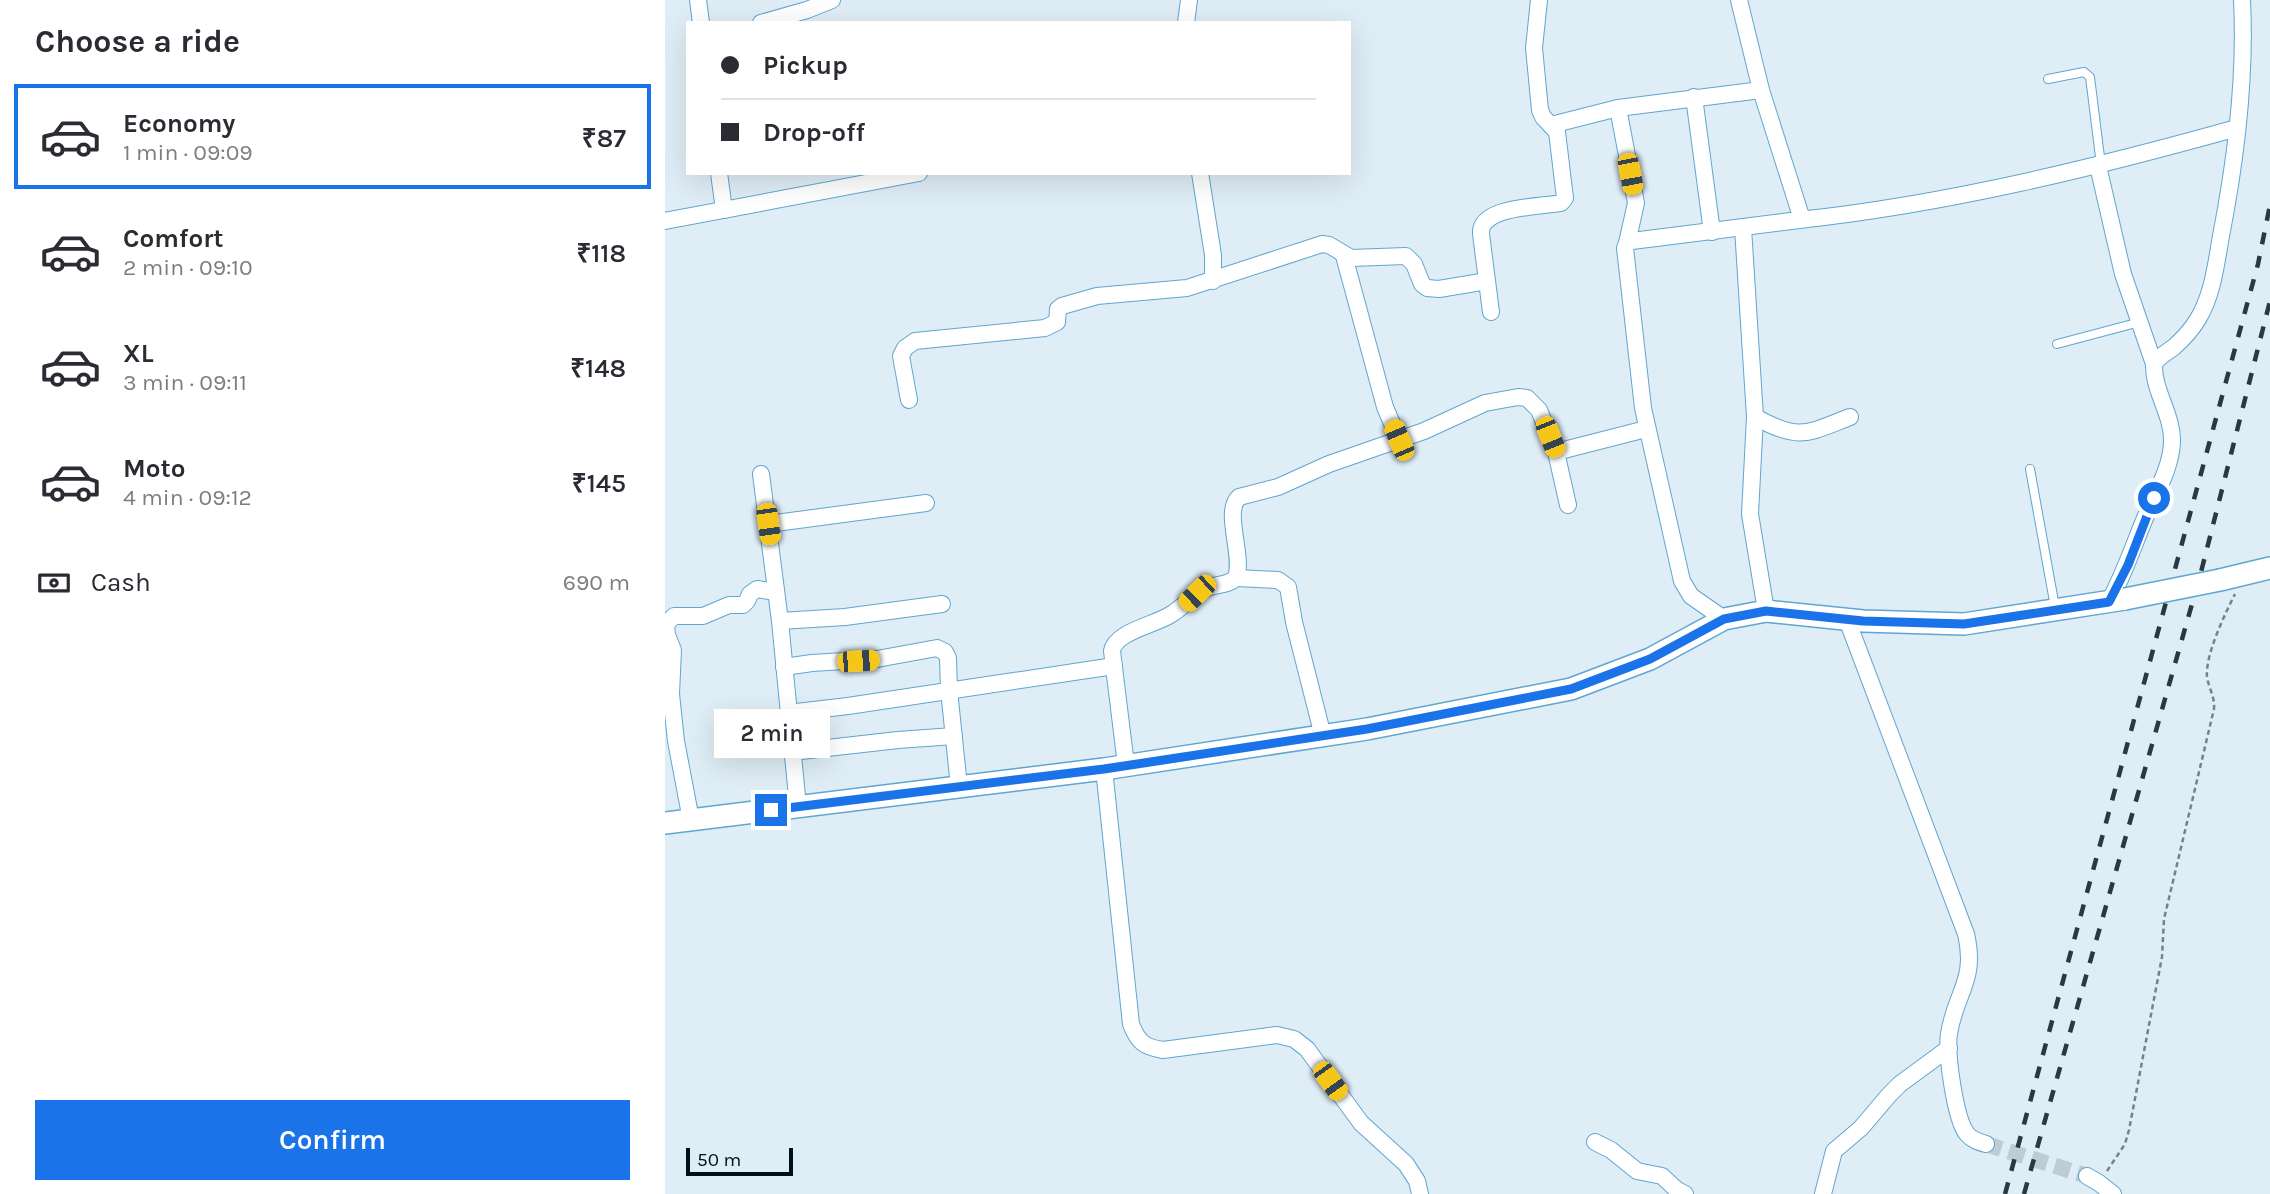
<!DOCTYPE html>
<html lang="en">
<head>
<meta charset="utf-8">
<style>
  :root { --surface:#fff; --page:#f2f2f3; --text:#2b2b33; --muted:#7c7c81; --line:#e1e1e2; --accent:#1a73e8 }
  body { margin:0; font-family:Karla,sans-serif; background:var(--page); color:var(--text); height:100vh; display:flex; flex-direction:column; font-size:26px; white-space:nowrap }
  * { box-sizing:border-box; margin:0 }
  p { font-size:23px; color:var(--muted) }
  .icon { flex:none; width:38px; height:38px; fill:none; stroke:currentColor; stroke-width:2; stroke-linecap:round; stroke-linejoin:round }
  .map { position:relative; flex:1; overflow:hidden }
  .sheet { display:flex; flex-direction:column; background:var(--surface); width:665px }
  .sheet>* { flex:none }
  .hud { position:absolute; left:21px; top:21px; width:665px; height:154px; border-radius:0px; box-shadow:0 7px 28px #0002; display:grid; align-content:center; height:154px; padding:0 35px; background:var(--surface) }
  .scale { position:absolute; left:21px; bottom:18px; width:107px; box-sizing:border-box; padding-left:7px; border:4px solid #000f1b; border-top:0; font-size:19px; line-height:24px; white-space:nowrap; color:#000f1b; -webkit-text-stroke:5px #dfedf6; paint-order:stroke }
  .end { position:absolute; width:32px; height:32px; margin:-16px; border:9px solid #1a73e8; background:#fff; box-shadow:0 0 0 4px #fff }
  .from { border-radius:50% }
  .bubble { position:absolute; height:49px; border-radius:0px; background:var(--surface); box-shadow:0 7px 28px #0002; font-size:23px; font-weight:600; line-height:49px; text-align:center }
  .car { position:absolute; width:21px; height:42px; margin:-21px -10px; border-radius:9px; box-shadow:0 0 5px 2px #0007; background:linear-gradient(#f5c518 24%,#345 0 40%,#f5c518 0 76%,#345 0 86%,#f5c518 0) }
  .hud b { display:flex; align-items:center; gap:24px; height:66px; font-size:26px }
  .hud b+b { border-top:2px solid var(--line) }
  .hud i { width:18px; height:18px; background:var(--text) }
  ul { padding:0; list-style:none }
  li { display:flex; align-items:center; gap:21px; height:105px; margin:0 14px 10px; padding:0 21px; border:4px solid transparent; border-radius:0px }
  li div { flex:1 }
  li b { display:block; font-size:26px }
  li em { font-style:normal; font-weight:600 }
  li.active { border-color:var(--accent) }
  li>.icon { width:63px; height:63px; stroke-width:1.5 }
  h2 { padding:0 35px; font-size:32px; line-height:84px }
  .pay { display:flex; align-items:center; gap:18px; height:77px; padding:0 35px; font-size:26px }
  .pay p { margin-inline-start:auto }
  .action { display:flex; gap:14px; margin-top:auto; padding:14px 35px }
  .action a { flex:1; height:80px; border-radius:0px; background:var(--accent); color:#fff; font-size:28px; font-weight:600; line-height:80px; text-align:center }
  main { display:flex; flex:1; min-height:0 }
  .map>svg:first-child { display:block }
  .lines { fill:none; stroke-linecap:round; stroke-linejoin:round }
  .minor-tunnel { stroke:#beccd5; stroke-width:16; stroke-dasharray:16 8; stroke-linecap:butt }
  .service-casing { stroke:#5fa6d0; stroke-width:10 }
  .minor-casing { stroke:#5fa6d0; stroke-width:18 }
  .tertiary-casing { stroke:#5fa6d0; stroke-width:24 }
  .path { stroke:#74828d; stroke-width:2.5; stroke-dasharray:5 3.5; stroke-linecap:butt }
  .service { stroke:#fff; stroke-width:8 }
  .minor { stroke:#fff; stroke-width:16 }
  .tertiary { stroke:#fff; stroke-width:21 }
  .rail { stroke:#293843; stroke-width:4.5; stroke-dasharray:12 12; stroke-linecap:butt }
  .tertiary-bridge-casing { stroke:#5fa6d0; stroke-width:24; stroke-linecap:butt }
  .tertiary-bridge { stroke:#fff; stroke-width:21 }
  .route { stroke:#1a73e8; stroke-width:9 }
</style>
</head>
<body>
<main>
<section class="sheet">
<h2>Choose a ride</h2>
<ul>
<li class="active"><svg class="icon" aria-label="car" viewBox="0 0 24 24"><path d="M5 17H2v-5l4-1 3-4h7l3 4 3 1v5h-3M9 17h6M6 11h13"/><circle cx="7" cy="17" r="2"/><circle cx="17" cy="17" r="2"/></svg><div><b>Economy</b><p>1 min · 09:09</p></div><em>₹87</em></li>
<li><svg class="icon" aria-label="car" viewBox="0 0 24 24"><path d="M5 17H2v-5l4-1 3-4h7l3 4 3 1v5h-3M9 17h6M6 11h13"/><circle cx="7" cy="17" r="2"/><circle cx="17" cy="17" r="2"/></svg><div><b>Comfort</b><p>2 min · 09:10</p></div><em>₹118</em></li>
<li><svg class="icon" aria-label="car" viewBox="0 0 24 24"><path d="M5 17H2v-5l4-1 3-4h7l3 4 3 1v5h-3M9 17h6M6 11h13"/><circle cx="7" cy="17" r="2"/><circle cx="17" cy="17" r="2"/></svg><div><b>XL</b><p>3 min · 09:11</p></div><em>₹148</em></li>
<li><svg class="icon" aria-label="car" viewBox="0 0 24 24"><path d="M5 17H2v-5l4-1 3-4h7l3 4 3 1v5h-3M9 17h6M6 11h13"/><circle cx="7" cy="17" r="2"/><circle cx="17" cy="17" r="2"/></svg><div><b>Moto</b><p>4 min · 09:12</p></div><em>₹145</em></li>
</ul>
<div class="pay"><svg class="icon" aria-label="cash" viewBox="0 0 24 24"><path d="M3 7h18v10H3z"/><circle cx="12" cy="12" r="2"/></svg>Cash<p>690 m</p></div>
<div class="action"><a>Confirm</a></div>
</section>
<div class="map">
<svg width="1605" height="1194" viewBox="0 0 1605 1194">
  <rect width="100%" height="100%" fill="#dfedf6"/>
  <g class="lines">
    <path class="minor-tunnel" d="M1321 1144 1422 1176"/>
    <g class="service-casing">
      <g id="service">
        <path d="M1383 79 1419 72 1425 77 1436 165"/>
        <path d="M1392 344 1475 322"/>
        <path d="M1365 469 1390 607"/>
      </g>
    </g>
    <g class="minor-casing">
      <g id="minor">
        <path d="M33 0 36 23"/>
        <path d="M96 23 142 10 167 0"/>
        <path d="M521 23 524 0"/>
        <path d="M1029 97 1047 232"/>
        <path d="M953 108 971 203 962 243"/>
        <path d="M886 125 953 108 1096 90"/>
        <path d="M1433 166 1458 274 1489 364"/>
        <path d="M54 173 59 210"/>
        <path d="M535 173 548 255V281"/>
        <path d="M1134 220C1283 204 1428 168 1572 128"/>
        <path d="M0 221 254 173"/>
        <path d="M1078 228 1090 417 1085 514 1101 611"/>
        <path d="M679 256 720 407 734 440"/>
        <path d="M826 312 816 234C814 206 875 207 896 203L900 198 892 132 878 117 875 110 869 48 874 0"/>
        <path d="M244 400 236 356 240 348 250 341 380 328 392 322 393 309 397 306 432 296 522 288 657 244 664 245 686 258 741 256 749 264 757 284 762 288 774 289 822 281"/>
        <path d="M1090 417C1134 441 1141 434 1185 417"/>
        <path d="M891 452 981 429"/>
        <path d="M96 474 115 621 133 807"/>
        <path d="M103 524 261 503"/>
        <path d="M571 578 613 580 623 587 629 622 658 736"/>
        <path d="M1444 602C1459 574 1468 547 1480 518 1490 494 1506 469 1507 442 1508 415 1488 391 1489 364 1493 357 1501 353 1509 347 1518 339 1527 329 1533 319 1548 294 1551 264 1556 236 1571 159 1581 79 1577 0"/>
        <path d="M1181 617 1301 934C1312 981 1290 993 1284 1034 1281 1053 1290 1119 1302 1134 1307 1140 1314 1142 1321 1144"/>
        <path d="M1059 619 1026 596 1017 581 978 408 960 248 962 243 967 241 1134 220 1135 213 1096 90 1074 0"/>
        <path d="M115 621 180 617 277 604"/>
        <path d="M119 667 147 663 212 659 272 648 280 652 283 658 284 690 294 787"/>
        <path d="M123 713 183 706 449 666"/>
        <path d="M127 752 233 740 289 736"/>
        <path d="M461 765 447 651C450 632 489 625 505 615 518 608 527 595 540 589 550 584 562 586 571 578 579 555 558 512 574 497L613 487 664 464 759 431 820 403 853 397 862 398 874 410 891 452 903 505"/>
        <path d="M439 769 466 1024C473 1042 479 1047 498 1050L612 1035 629 1039 642 1049 696 1123 741 1164 752 1181 755 1194"/>
        <path d="M26 820 11 741 6 694 8 650 2 635 1 624 9 616H38L64 605H78L82 601 85 594 92 589 111 592"/>
        <path d="M930 1142 946 1150 972 1171 997 1176 1012 1190 1020 1194"/>
        <path d="M1422 1176 1434 1183 1448 1194"/>
        <path d="M1158 1194 1169 1151 1196 1128 1224 1095 1235 1084 1284 1048"/>
      </g>
    </g>
    <g class="tertiary-casing">
      <g id="tertiary">
        <path d="M1555 580 1605 568"/>
        <path d="M0 823 439 769 702 729 906 689 985 659 1059 619 1101 611 1198 621 1299 624 1460 599"/>
      </g>
    </g>
    <path class="path" d="M1442 1171 1460 1144 1464 1130 1497 957 1499 919 1549 709C1550 697 1544 689 1542 677 1540 655 1560 614 1570 594"/>
    <use href="#service" class="service"/>
    <use href="#minor" class="minor"/>
    <use href="#tertiary" class="tertiary"/>
    <g class="rail">
      <path d="M1340 1194 1593 264 1605 205"/>
      <path d="M1359 1194 1535 576 1605 301"/>
    </g>
    <g class="tertiary-bridge-casing">
      <path id="tertiary-bridge" d="M1460 599 1555 580"/>
    </g>
    <use href="#tertiary-bridge" class="tertiary-bridge"/>
  </g>
  <g class="lines">
    <path class="route" d="M106 810 439 769 702 729 906 689 985 659 1059 619 1101 611 1198 621 1299 624 1444 602 1463 565 1489 498"/>
  </g>
</svg>
<div class="scale">50 m</div>
<i class="end from" style="left:1489px;top:498px"></i>
<i class="end" style="left:106px;top:810px"></i>
<div class="bubble" style="left:49px;top:709px;width:116px">2 min</div>
<i class="car" style="left:965px;top:174px;rotate:169deg"></i>
<i class="car" style="left:885px;top:437px;rotate:158deg"></i>
<i class="car" style="left:734px;top:440px;rotate:337deg"></i>
<i class="car" style="left:103px;top:524px;rotate:172deg"></i>
<i class="car" style="left:532px;top:593px;rotate:226deg"></i>
<i class="car" style="left:193px;top:661px;rotate:86deg"></i>
<i class="car" style="left:665px;top:1081px;rotate:144deg"></i>
<div class="hud">
<b><i class="from"></i>Pickup</b>
<b><i></i>Drop-off</b>
</div>
</div>
</main>
</body>
</html>
